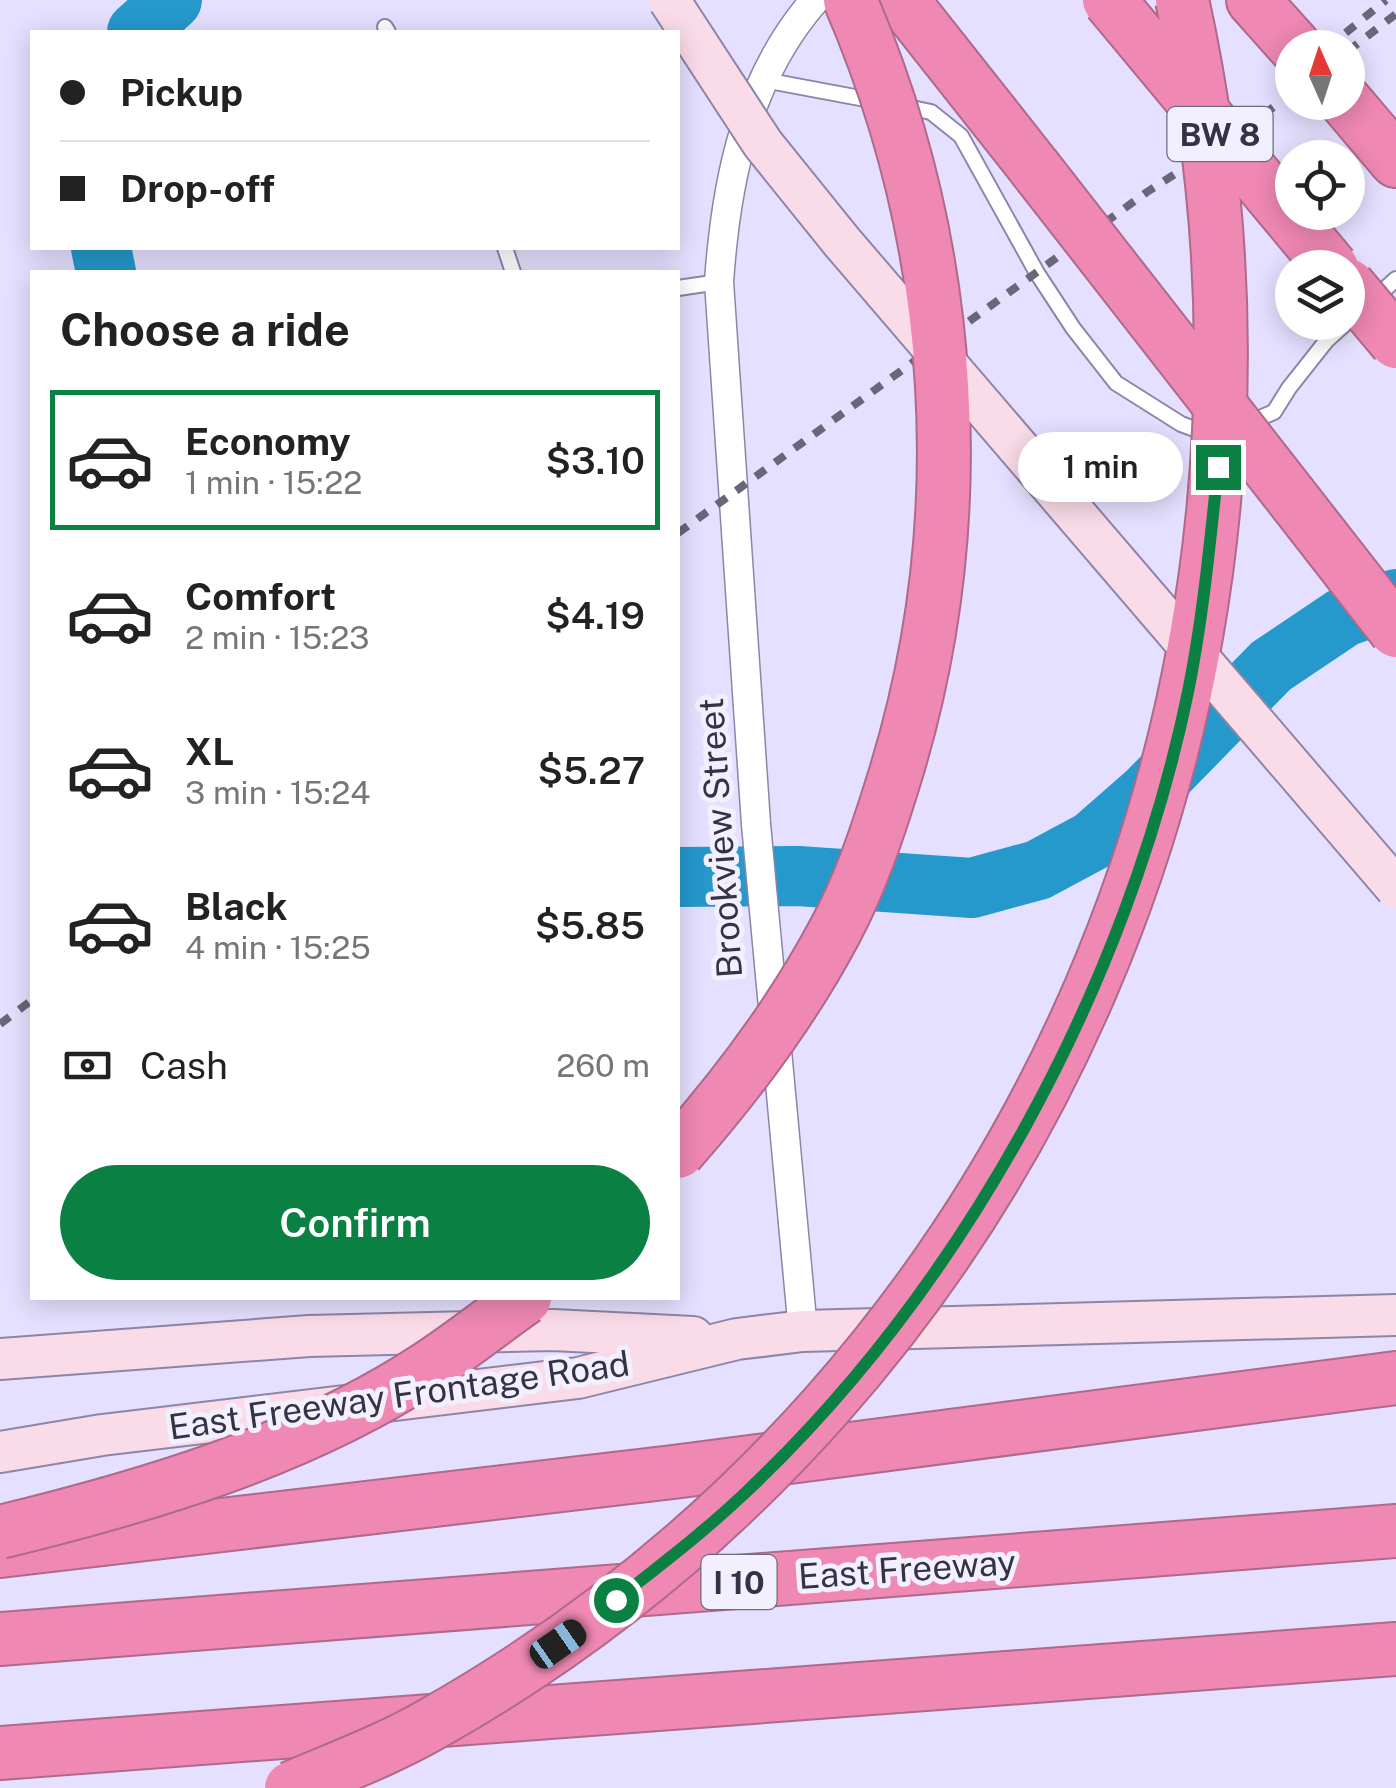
<!DOCTYPE html>
<html lang="en">
<head>
<meta charset="utf-8">
<style>
  :root { --surface:#fff; --page:#f6f6f6; --text:#222; --muted:#767676; --line:#e0e0e0; --accent:#0b8043 }
  body { margin:0; font-family:"Public Sans",sans-serif; background:var(--page); color:var(--text); height:100vh; display:flex; flex-direction:column; font-size:38px; white-space:nowrap }
  * { box-sizing:border-box; margin:0 }
  p { font-size:32px; color:var(--muted) }
  .icon { flex:none; width:55px; height:55px; fill:none; stroke:currentColor; stroke-width:2; stroke-linecap:round; stroke-linejoin:round }
  .map { position:relative; flex:1; overflow:hidden }
  .drawer { position:absolute; left:30px; top:270px; width:650px; height:1030px; display:flex; flex-direction:column; background:var(--surface); border-radius:0px; box-shadow:0 5px 25px #0003 }
  .drawer>* { flex:none }
  .hud { position:absolute; left:30px; top:30px; width:650px; height:220px; border-radius:0px; box-shadow:0 5px 25px #0003; display:grid; align-content:center; height:220px; padding:0 30px; background:var(--surface) }
  .needle { width:65px; rotate:357deg }
  .tools { position:absolute; left:1275px; top:30px; display:grid; gap:20px }
  .tools a { display:grid; place-items:center; width:90px; height:90px; border-radius:50%; background:var(--surface); box-shadow:0 5px 25px #0003; font-size:50px }
  .end { position:absolute; width:45px; height:45px; margin:-22px; border:12px solid #0b8043; background:#fff; box-shadow:0 0 0 5px #fff }
  .from { border-radius:50% }
  .bubble { position:absolute; height:70px; border-radius:35px; background:var(--surface); box-shadow:0 5px 25px #0003; font-size:32px; font-weight:600; line-height:70px; text-align:center }
  .car { position:absolute; width:30px; height:60px; margin:-30px -15px; border-radius:12px; box-shadow:0 0 8px 2px #0007; background:linear-gradient(#222 24%,#8ab4d8 0 40%,#222 0 76%,#8ab4d8 0 86%,#222 0) }
  .hud b { display:flex; align-items:center; gap:35px; height:95px; font-size:38px }
  .hud b+b { border-top:2px solid var(--line) }
  .hud i { width:25px; height:25px; background:var(--text) }
  ul { padding:0; list-style:none }
  li { display:flex; align-items:center; gap:30px; height:140px; margin:0 20px 15px; padding:0 10px; border:5px solid transparent; border-radius:0px }
  li div { flex:1 }
  li b { display:block; font-size:38px }
  li em { font-style:normal; font-weight:600 }
  li.on { border-color:var(--accent) }
  li>.icon { width:90px; height:90px; stroke-width:1.5 }
  h2 { padding:0 30px; font-size:45px; line-height:120px }
  .pay { display:flex; align-items:center; gap:25px; height:110px; padding:0 30px; font-size:38px }
  .pay p { margin-inline-start:auto }
  .primary-button { display:flex; gap:20px; margin-top:auto; padding:20px 30px }
  .primary-button a { flex:1; height:115px; border-radius:60px; background:var(--accent); color:#fff; font-size:40px; font-weight:600; line-height:115px; text-align:center }
  .map>svg:first-child { display:block }
  .lines { fill:none; stroke-linecap:round; stroke-linejoin:round }
  .river { stroke:#2598cc; stroke-width:60 }
  .service-casing { stroke:#8c85a8; stroke-width:18 }
  .minor-casing { stroke:#8c85a8; stroke-width:31 }
  .secondary-casing { stroke:#8c85a8; stroke-width:44 }
  .motorway-casing { stroke:#ae6a8b; stroke-width:56 }
  .service { stroke:#fff; stroke-width:14 }
  .minor { stroke:#fff; stroke-width:28 }
  .secondary { stroke:#fadbe8; stroke-width:40 }
  .motorway { stroke:#ef88b3; stroke-width:52 }
  .rail { stroke:#696679; stroke-width:8; stroke-dasharray:12 12; stroke-linecap:butt }
  .secondary-bridge-casing { stroke:#8c85a8; stroke-width:44; stroke-linecap:butt }
  .motorway-bridge-casing { stroke:#ae6a8b; stroke-width:56; stroke-linecap:butt }
  .secondary-bridge { stroke:#fadbe8; stroke-width:40 }
  .motorway-bridge { stroke:#ef88b3; stroke-width:52 }
  .route { stroke:#0b8043; stroke-width:12 }
  .labels { text-anchor:middle; dominant-baseline:central; stroke-width:10; stroke-linejoin:round; paint-order:stroke }
  .shield { fill:#f2efff; stroke:#6e6b7a; stroke-width:2.5 }
  .shield-label { font-size:32px; font-weight:bold; fill:#353241 }
  .street-label { font-size:35px; fill:#353241; stroke:#f2efff }
</style>
</head>
<body>
<div class="map">
<svg width="1396" height="1788" viewBox="0 0 1396 1788">
  <rect width="100%" height="100%" fill="#e5e0ff"/>
  <g class="lines">
    <g class="river">
      <path d="M137 32 172 0"/>
      <path d="M101 248 106 272"/>
      <path d="M678 877 798 876 972 888 1038 870 1092 841 1148 792 1271 666 1344 617 1396 599"/>
    </g>
    <g class="service-casing">
      <g id="service">
        <path d="M385 27 388 32"/>
        <path d="M764 80 876 101"/>
        <path d="M902 106 931 112 961 136 1037 273 1073 328 1116 383 1181 424 1205 433"/>
        <path d="M505 248 513 272"/>
        <path d="M678 288 719 282"/>
        <path d="M1374 299 1396 279"/>
        <path d="M1248 423 1274 412 1289 388 1327 340 1347 322"/>
      </g>
    </g>
    <g class="minor-casing">
      <path id="minor" d="M803 1331 756 824 719 282C726 181 746 79 815 0"/>
    </g>
    <g class="secondary-casing">
      <g id="secondary">
        <path d="M0 1359 309 1336 553 1330 693 1337"/>
        <path d="M0 1452 102 1435 578 1378 737 1339 803 1331 1396 1315"/>
      </g>
    </g>
    <g class="motorway-casing">
      <g id="motorway">
        <path d="M902 0 1034 167"/>
        <path d="M1253 0 1296 48"/>
        <path d="M1346 102 1396 161"/>
        <path d="M0 1551 673 1472 1396 1378"/>
        <path d="M0 1639 1396 1531"/>
        <path d="M0 1753 1396 1649"/>
      </g>
    </g>
    <use href="#service" class="service"/>
    <use href="#minor" class="minor"/>
    <use href="#secondary" class="secondary"/>
    <use href="#motorway" class="motorway"/>
    <g class="rail">
      <path d="M1327 48 1386 0"/>
      <path d="M1348 51 1396 14"/>
      <path d="M678 533 1147 192 1242 131 1292 93"/>
      <path d="M0 1024 32 1000"/>
    </g>
    <g class="secondary-bridge-casing">
      <path id="secondary-bridge" d="M669 0 763 144 842 242 1396 888"/>
    </g>
    <g class="motorway-bridge-casing">
      <g id="motorway-bridge">
        <path d="M1109 0 1332 268"/>
        <path d="M1034 167 1396 631"/>
        <path d="M1348 285 1396 342"/>
        <path d="M678 1152C738 1084 792 1012 835 931 861 883 879 828 895 776 974 520 956 245 850 0"/>
        <path d="M0 1532C145 1497 300 1451 426 1369 460 1347 492 1321 525 1298"/>
        <path d="M291 1788C338 1768 386 1750 430 1725 1040 1382 1332 677 1182 0"/>
      </g>
    </g>
    <use href="#secondary-bridge" class="secondary-bridge"/>
    <use href="#motorway-bridge" class="motorway-bridge"/>
  </g>
  <g class="lines">
    <path class="route" d="M616 1600C659 1566 704 1532 744 1494 964 1287 1127 987 1188 692 1203 618 1210 542 1218 467"/>
  </g>
  <g class="labels">
    <g class="shield">
      <rect x="1167.5" y="107" width="105" height="54" rx="8"/>
      <rect x="701.5" y="1555" width="75" height="54" rx="8"/>
    </g>
    <g class="shield-label">
      <text x="1220" y="134">BW 8</text>
      <text x="739" y="1582">I 10</text>
    </g>
    <g class="street-label">
      <text transform="translate(720 838) rotate(-94)">Brookview Street</text>
      <text transform="translate(399 1395) rotate(-8)">East Freeway Frontage Road</text>
      <text transform="translate(907 1569) rotate(-4)">East Freeway</text>
    </g>
  </g>
</svg>
<div class="tools">
<a><svg class="needle" viewBox="-14 -14 28 28"><path d="M0-13l5 13h-10z" fill="#e53935"/><path d="M0 13l5-13h-10z" fill="#767676"/></svg></a>
<a><svg class="icon" aria-label="locate" viewBox="0 0 24 24"><circle cx="12" cy="12" r="6"/><path d="M12 2v4M12 18v4M2 12h4M18 12h4"/></svg></a>
<a><svg class="icon" aria-label="layers" viewBox="0 0 24 24"><path d="M12 4l9 5-9 5-9-5zM3 14l9 5 9-5"/></svg></a>
</div>
<i class="end from" style="left:616px;top:1600px"></i>
<i class="end" style="left:1218px;top:467px"></i>
<div class="bubble" style="left:1018px;top:432px;width:165px">1 min</div>
<i class="car" style="left:558px;top:1644px;rotate:55deg"></i>
<div class="hud">
<b><i class="from"></i>Pickup</b>
<b><i></i>Drop-off</b>
</div>
<section class="drawer">
<h2>Choose a ride</h2>
<ul>
<li class="on"><svg class="icon" aria-label="car" viewBox="0 0 24 24"><path d="M5 17H2v-5l4-1 3-4h7l3 4 3 1v5h-3M9 17h6M6 11h13"/><circle cx="7" cy="17" r="2"/><circle cx="17" cy="17" r="2"/></svg><div><b>Economy</b><p>1 min · 15:22</p></div><em>$3.10</em></li>
<li><svg class="icon" aria-label="car" viewBox="0 0 24 24"><path d="M5 17H2v-5l4-1 3-4h7l3 4 3 1v5h-3M9 17h6M6 11h13"/><circle cx="7" cy="17" r="2"/><circle cx="17" cy="17" r="2"/></svg><div><b>Comfort</b><p>2 min · 15:23</p></div><em>$4.19</em></li>
<li><svg class="icon" aria-label="car" viewBox="0 0 24 24"><path d="M5 17H2v-5l4-1 3-4h7l3 4 3 1v5h-3M9 17h6M6 11h13"/><circle cx="7" cy="17" r="2"/><circle cx="17" cy="17" r="2"/></svg><div><b>XL</b><p>3 min · 15:24</p></div><em>$5.27</em></li>
<li><svg class="icon" aria-label="car" viewBox="0 0 24 24"><path d="M5 17H2v-5l4-1 3-4h7l3 4 3 1v5h-3M9 17h6M6 11h13"/><circle cx="7" cy="17" r="2"/><circle cx="17" cy="17" r="2"/></svg><div><b>Black</b><p>4 min · 15:25</p></div><em>$5.85</em></li>
</ul>
<div class="pay"><svg class="icon" aria-label="cash" viewBox="0 0 24 24"><path d="M3 7h18v10H3z"/><circle cx="12" cy="12" r="2"/></svg>Cash<p>260 m</p></div>
<div class="primary-button"><a>Confirm</a></div>
</section>
</div>
</body>
</html>
